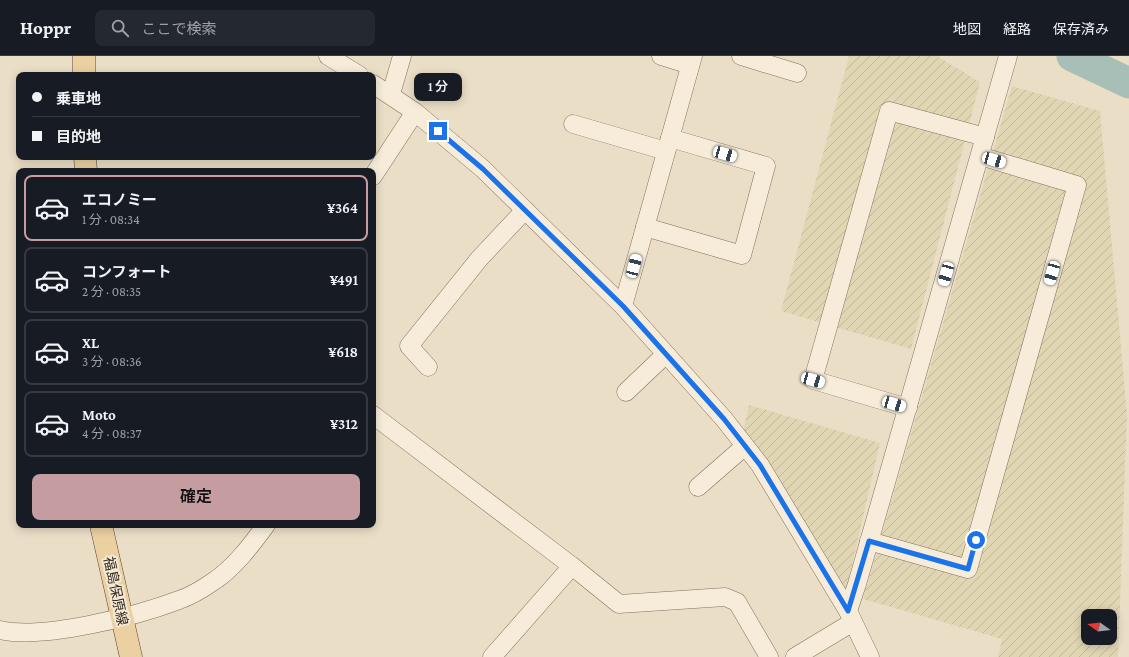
<!DOCTYPE html>
<html lang="ja">
<head>
<meta charset="utf-8">
<style>
  :root { --surface:#171b24; --page:#242831; --text:#f1f3f6; --muted:#9ea1a6; --line:#363941; --accent:#c59ca0 }
  body { margin:0; font-family:"Crimson Pro","Noto Sans JP",serif; background:var(--page); color:var(--text); height:100vh; display:flex; flex-direction:column; font-size:15px; white-space:nowrap }
  * { box-sizing:border-box; margin:0 }
  p { font-size:13px; color:var(--muted) }
  .icon { flex:none; width:22px; height:22px; fill:none; stroke:currentColor; stroke-width:2; stroke-linecap:round; stroke-linejoin:round }
  .map { position:relative; flex:1; overflow:hidden }
  .drawer { position:absolute; left:16px; top:112px; width:360px; height:360px; display:flex; flex-direction:column; background:var(--surface); border-radius:8px; box-shadow:0 2px 10px #0003 }
  .drawer>* { flex:none }
  .top-card { position:absolute; left:16px; top:16px; width:360px; height:88px; border-radius:8px; box-shadow:0 2px 10px #0003; display:grid; align-content:center; height:88px; padding:0 16px; background:var(--surface) }
  .needle { width:26px; rotate:284deg }
  .controls { position:absolute; left:1081px; top:553px; display:grid; gap:8px }
  .controls a { display:grid; place-items:center; width:36px; height:36px; border-radius:8px; background:var(--surface); box-shadow:0 2px 10px #0003; font-size:20px }
  .end { position:absolute; width:18px; height:18px; margin:-9px; border:5px solid #1a73e8; background:#fff; box-shadow:0 0 0 2px #fff }
  .from { border-radius:50% }
  .bubble { position:absolute; height:28px; border-radius:8px; background:var(--surface); box-shadow:0 2px 10px #0003; font-size:13px; font-weight:600; line-height:28px; text-align:center }
  .car { position:absolute; width:12px; height:24px; margin:-12px -6px; border-radius:5px; box-shadow:0 0 3px 1px #0007; background:linear-gradient(#fff 24%,#345 0 40%,#fff 0 76%,#345 0 86%,#fff 0) }
  .top-card b { display:flex; align-items:center; gap:14px; height:38px; font-size:15px }
  .top-card b+b { border-top:1px solid var(--line) }
  .top-card i { width:10px; height:10px; background:var(--text) }
  ul { padding:7px 0 0; list-style:none }
  li { display:flex; align-items:center; gap:12px; height:66px; margin:0 8px 6px; padding:0 8px; border:2px solid var(--line); border-radius:8px }
  li div { flex:1 }
  li b { display:block; font-size:15px }
  li em { font-style:normal; font-weight:600 }
  li.selected { border-color:var(--accent) }
  li>.icon { width:36px; height:36px; stroke-width:1.5 }
  .button { display:flex; gap:8px; margin-top:auto; padding:8px 16px }
  .button a { flex:1; height:46px; border-radius:8px; background:var(--accent); color:#111; font-size:16px; font-weight:600; line-height:46px; text-align:center }
  header { display:flex; align-items:center; gap:24px; box-sizing:border-box; height:56px; padding:0 20px; background:var(--surface); border-bottom:1px solid var(--line) }
  header strong { font-size:19px }
  nav { display:flex; gap:22px; margin-inline-start:auto; font-size:14px }
  .search { width:280px; height:36px; background:var(--page); display:flex; align-items:center; gap:10px; box-sizing:border-box; padding:0 14px; border-radius:8px; color:var(--muted); font-size:15px }
  .map>svg:first-child { display:block }
  .farmland { fill:url(#farmland-furrows); fill-rule:evenodd }
  .lines { fill:none; stroke-linecap:round; stroke-linejoin:round }
  .river { stroke:#a7bfb7; stroke-width:31 }
  .minor-casing { stroke:#85705d; stroke-width:19 }
  .major-casing { stroke:#533f31; stroke-width:23 }
  .minor { stroke:#f6ecd9; stroke-width:18 }
  .major { stroke:#ebd0a1; stroke-width:22 }
  .route { stroke:#1a73e8; stroke-width:5 }
  .labels { text-anchor:middle; dominant-baseline:central; stroke-width:4; stroke-linejoin:round; paint-order:stroke }
  .street-label { font-size:14px; fill:#362920; stroke:#f3e9d5 }
</style>
</head>
<body>
<header>
<strong>Hoppr</strong>
<div class="search"><svg class="icon" aria-label="search" viewBox="0 0 24 24"><circle cx="10" cy="10" r="6"/><path d="M15 15l6 6"/></svg>ここで検索</div>
<nav><a>地図</a><a>経路</a><a>保存済み</a></nav>
</header>
<div class="map">
<svg width="1129" height="601" viewBox="0 0 1129 601">
  <defs>
    <pattern id="farmland-furrows" width="10" height="10" patternUnits="userSpaceOnUse"><rect width="10" height="10" fill="#e0d6b4"/><path d="M-1 1l2-2M0 10L10 0M9 11l2-2" fill="none" stroke="#c1b89a"/></pattern>
  </defs>
  <rect width="100%" height="100%" fill="#ebdec6"/>
  <g class="farmland">
    <path d="M849 0H937L980 26 911 293 781 255Z"/>
    <path d="M1012 30 1100 55 1127 358 1118 601H998L1002 583 863 543ZM1088 560H1110V582H1088Z"/>
    <path d="M749 349 880 387 846 535 741 385Z"/>
  </g>
  <g class="lines">
    <path class="river" d="M1072 0 1129 27"/>
    <g class="minor-casing">
      <g id="minor">
        <path d="M328 0 359 19"/>
        <path d="M661 0 690 9"/>
        <path d="M741 0 797 17"/>
        <path d="M373 28 415 56 483 113 623 250 724 363 760 409 848 555 870 601"/>
        <path d="M391 38 402 0"/>
        <path d="M573 68 666 95"/>
        <path d="M373 120 415 56"/>
        <path d="M645 171 742 199 766 110 670 82"/>
        <path d="M623 250 693 0"/>
        <path d="M428 311 409 290 479 203 525 154"/>
        <path d="M626 336 666 298"/>
        <path d="M908 352 813 324 889 55 985 81"/>
        <path d="M373 359 572 510 619 548 725 541 737 546 769 601"/>
        <path d="M698 431 745 390"/>
        <path d="M869 485 968 513 1077 129 980 100"/>
        <path d="M848 555 857 528 1008 0"/>
        <path d="M0 574C43 584 137 560 179 544 191 540 204 532 214 525 234 512 252 488 266 469"/>
        <path d="M492 601 572 510"/>
        <path d="M795 601 853 566"/>
      </g>
    </g>
    <g class="major-casing">
      <g id="major">
        <path d="M84 0V19"/>
        <path d="M85 101 86 115"/>
        <path d="M101 469 131 601"/>
      </g>
    </g>
    <use href="#minor" class="minor"/>
    <use href="#major" class="major"/>
  </g>
  <g class="lines">
    <path class="route" d="M438 75 483 113 623 250 724 363 760 409 848 555 869 485 968 513 976 484"/>
  </g>
  <g class="labels">
    <g class="street-label">
      <text transform="translate(116 535) rotate(78)">福島保原線</text>
    </g>
  </g>
</svg>
<div class="controls">
<a><svg class="needle" viewBox="-14 -14 28 28"><path d="M0-13l5 13h-10z" fill="#e53935"/><path d="M0 13l5-13h-10z" fill="#9ea1a6"/></svg></a>
</div>
<i class="end from" style="left:976px;top:484px"></i>
<i class="end" style="left:438px;top:75px"></i>
<div class="bubble" style="left:414px;top:17px;width:48px">1 分</div>
<i class="car" style="left:725px;top:98px;rotate:106deg"></i>
<i class="car" style="left:994px;top:104px;rotate:106deg"></i>
<i class="car" style="left:634px;top:210px;rotate:15deg"></i>
<i class="car" style="left:1052px;top:217px;rotate:196deg"></i>
<i class="car" style="left:946px;top:218px;rotate:196deg"></i>
<i class="car" style="left:813px;top:324px;rotate:106deg"></i>
<i class="car" style="left:894px;top:348px;rotate:106deg"></i>
<div class="top-card">
<b><i class="from"></i>乗車地</b>
<b><i></i>目的地</b>
</div>
<section class="drawer">
<ul>
<li class="selected"><svg class="icon" aria-label="car" viewBox="0 0 24 24"><path d="M5 17H2v-5l4-1 3-4h7l3 4 3 1v5h-3M9 17h6M6 11h13"/><circle cx="7" cy="17" r="2"/><circle cx="17" cy="17" r="2"/></svg><div><b>エコノミー</b><p>1 分 · 08:34</p></div><em>¥364</em></li>
<li><svg class="icon" aria-label="car" viewBox="0 0 24 24"><path d="M5 17H2v-5l4-1 3-4h7l3 4 3 1v5h-3M9 17h6M6 11h13"/><circle cx="7" cy="17" r="2"/><circle cx="17" cy="17" r="2"/></svg><div><b>コンフォート</b><p>2 分 · 08:35</p></div><em>¥491</em></li>
<li><svg class="icon" aria-label="car" viewBox="0 0 24 24"><path d="M5 17H2v-5l4-1 3-4h7l3 4 3 1v5h-3M9 17h6M6 11h13"/><circle cx="7" cy="17" r="2"/><circle cx="17" cy="17" r="2"/></svg><div><b>XL</b><p>3 分 · 08:36</p></div><em>¥618</em></li>
<li><svg class="icon" aria-label="car" viewBox="0 0 24 24"><path d="M5 17H2v-5l4-1 3-4h7l3 4 3 1v5h-3M9 17h6M6 11h13"/><circle cx="7" cy="17" r="2"/><circle cx="17" cy="17" r="2"/></svg><div><b>Moto</b><p>4 分 · 08:37</p></div><em>¥312</em></li>
</ul>
<div class="button"><a>確定</a></div>
</section>
</div>
</body>
</html>
